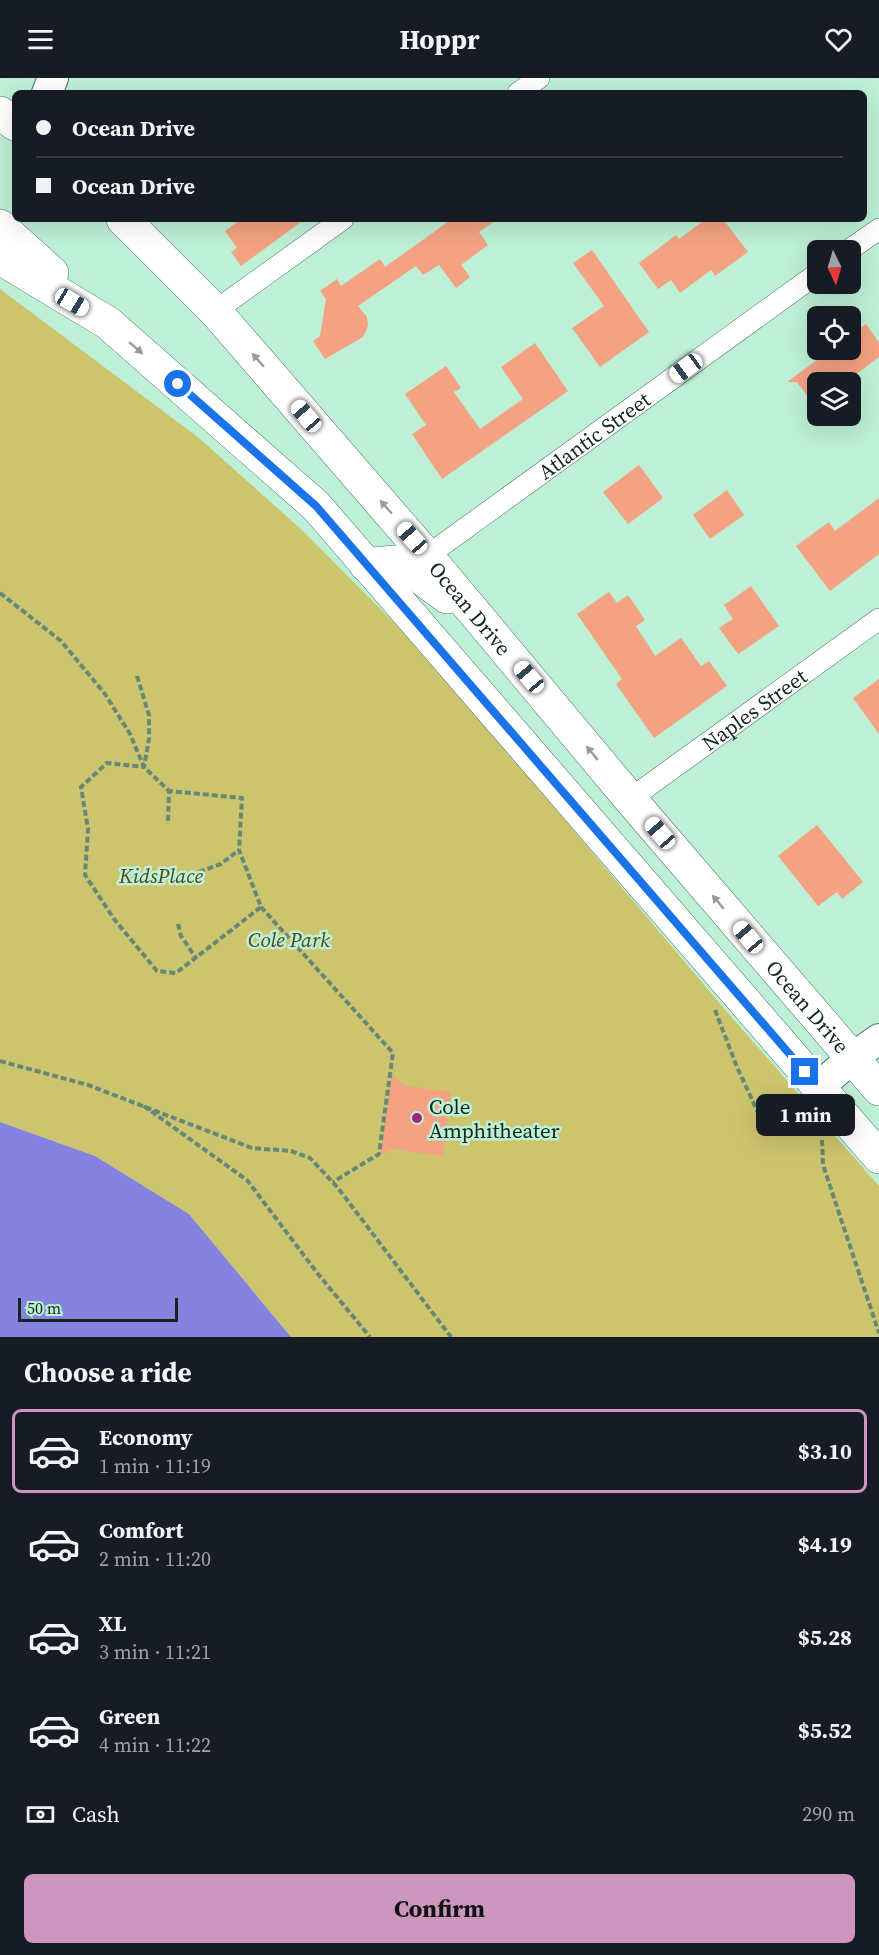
<!DOCTYPE html>
<html lang="en">
<head>
<meta charset="utf-8">
<style>
  :root { --surface:#171b24; --page:#242831; --text:#f1f3f6; --muted:#9ea1a6; --line:#363941; --accent:#cd96bf }
  body { margin:0; font-family:"Source Serif 4",serif; background:var(--page); color:var(--text); height:100vh; display:flex; flex-direction:column; font-size:22px; white-space:nowrap }
  * { box-sizing:border-box; margin:0 }
  p { font-size:20px; color:var(--muted) }
  .icon { flex:none; width:33px; height:33px; fill:none; stroke:currentColor; stroke-width:2; stroke-linecap:round; stroke-linejoin:round }
  .map { position:relative; height:1259px; overflow:hidden }
  .panel { display:flex; flex-direction:column; background:var(--surface); flex:1 }
  .panel>* { flex:none }
  .top-card { position:absolute; left:12px; top:12px; width:855px; height:132px; border-radius:9px; box-shadow:0 6px 24px #0002; display:grid; align-content:center; height:132px; padding:0 24px; background:var(--surface) }
  .needle { width:39px; rotate:175deg }
  .controls { position:absolute; left:807px; top:162px; display:grid; gap:12px }
  .controls a { display:grid; place-items:center; width:54px; height:54px; border-radius:9px; background:var(--surface); box-shadow:0 6px 24px #0002; font-size:30px }
  .scale { position:absolute; left:18px; bottom:15px; width:160px; box-sizing:border-box; padding-left:6px; border:3px solid #13271e; border-top:0; font-size:16px; line-height:21px; white-space:nowrap; color:#13271e; -webkit-text-stroke:4px #bdf0d6; paint-order:stroke }
  .end { position:absolute; width:27px; height:27px; margin:-14px; border:8px solid #1a73e8; background:#fff; box-shadow:0 0 0 3px #fff }
  .from { border-radius:50% }
  .bubble { position:absolute; height:42px; border-radius:9px; background:var(--surface); box-shadow:0 6px 24px #0002; font-size:20px; font-weight:700; line-height:42px; text-align:center }
  .car { position:absolute; width:18px; height:36px; margin:-18px -9px; border-radius:8px; box-shadow:0 0 4px 2px #0007; background:linear-gradient(#fff 24%,#345 0 40%,#fff 0 76%,#345 0 86%,#fff 0) }
  .top-card b { display:flex; align-items:center; gap:21px; height:57px; font-size:22px }
  .top-card b+b { border-top:2px solid var(--line) }
  .top-card i { width:15px; height:15px; background:var(--text) }
  ul { padding:0; list-style:none }
  li { display:flex; align-items:center; gap:18px; height:84px; margin:0 12px 9px; padding:0 12px; border:3px solid transparent; border-radius:9px }
  li div { flex:1 }
  li b { display:block; font-size:22px }
  li em { font-style:normal; font-weight:700 }
  li.active { border-color:var(--accent) }
  li>.icon { width:54px; height:54px; stroke-width:1.5 }
  h2 { padding:0 24px; font-size:27px; line-height:72px }
  .pay { display:flex; align-items:center; gap:15px; height:66px; padding:0 24px; font-size:22px }
  .pay p { margin-inline-start:auto }
  .action { display:flex; gap:12px; margin-top:auto; padding:12px 24px }
  .action a { flex:1; height:69px; border-radius:9px; background:var(--accent); color:#111; font-size:24px; font-weight:700; line-height:69px; text-align:center }
  header { display:flex; justify-content:space-between; align-items:center; height:78px; padding:0 24px; background:var(--surface); font-size:27px; font-weight:700 }
  .map>svg:first-child { display:block }
  .green { fill:#cdc46e }
  .water { fill:#8583df }
  .building { fill:#f4a281 }
  .lines { fill:none; stroke-linecap:round; stroke-linejoin:round }
  .street-casing { stroke:#487761; stroke-width:22 }
  .secondary-casing { stroke:#487761; stroke-width:32 }
  .primary-casing { stroke:#487761; stroke-width:34 }
  .path { stroke:#658877; stroke-width:4; stroke-dasharray:6 3; stroke-linecap:butt }
  .street { stroke:#fff; stroke-width:21 }
  .secondary { stroke:#fff; stroke-width:30 }
  .primary { stroke:#fff; stroke-width:33 }
  .oneway { fill:#959e9a }
  .route { stroke:#1a73e8; stroke-width:8 }
  .poi-dot { fill:#a0257b; stroke:#bdf0d6; stroke-width:2 }
  .labels { text-anchor:middle; dominant-baseline:central; stroke-width:5; stroke-linejoin:round; paint-order:stroke }
  .street-label { font-size:21px; fill:#13271e; stroke:#bdf0d6 }
  .park-label { font-size:21px; font-style:italic; fill:#4d481a; stroke:#bdf0d6 }
  .poi-label { font-size:21px; fill:#13271e; stroke:#bdf0d6; text-anchor:start }
</style>
</head>
<body>
<header><svg class="icon" aria-label="menu" viewBox="0 0 24 24"><path d="M4 6h16M4 12h16M4 18h16"/></svg>Hoppr<svg class="icon" aria-label="heart" viewBox="0 0 24 24"><path d="M12 20l-8-8c-3-5 5-10 8-4 3-6 11-1 8 4z"/></svg></header>
<div class="map">
<svg width="879" height="1259" viewBox="0 0 879 1259">
  <rect width="100%" height="100%" fill="#bdf0d6"/>
  <path class="green" d="M0 211 199 360 302 452 423 574 727 934 879 1108V1259H291L189 1136 95 1078 0 1044Z"/>
  <path class="water" d="M0 1044 95 1078 189 1136 291 1259H0Z"/>
  <g class="building">
    <path d="M241 141H305L241 188 231 174 237 170 225 153Z"/>
    <path d="M452 141H498L479 154 488 167 461 187 470 199 456 210 439 187 423 197 416 188 358 228 367 239 368 248 363 259 325 281 313 263 320 258 326 221 320 213 337 201 341 208 380 181 385 189Z"/>
    <path d="M706 141H723L748 174 715 198 711 192 680 215 671 202 658 211 639 185 676 157 679 161Z"/>
    <path d="M592 172 649 254 600 289 572 250 604 228 573 185Z"/>
    <path d="M866 246 879 265V279L846 304H818V332L797 304H787L817 282 810 272H850V257Z"/>
    <path d="M535 265 568 313 442 401 412 356 426 347 405 316 446 288 461 310 454 314 480 351 523 321 501 289Z"/>
    <path d="M639 387 663 420 628 446 603 414Z"/>
    <path d="M727 412 744 437 710 461 693 437Z"/>
    <path d="M879 420V476L830 513 796 468 829 444 835 453Z"/>
    <path d="M751 508 779 548 738 576 719 550 733 541 724 527Z"/>
    <path d="M609 514 617 525 628 517 645 542 636 548 655 578 681 560 701 588 709 583 727 608 654 660 616 606 622 601 577 536Z"/>
    <path d="M879 601V656L853 620Z"/>
    <path d="M817 747 863 804 842 821 837 814 818 828 778 778Z"/>
    <path d="M391 996 405 1008 451 1014 443 1078 393 1071 381 1077Z"/>
  </g>
  <g class="lines">
    <g class="street-casing">
      <g id="street">
        <path d="M518 15 539 0"/>
        <path d="M849 172 879 151"/>
        <path d="M215 233 343 141"/>
        <path id="s1" d="M427 478 818 195"/>
        <path id="s2" d="M630 721 879 541"/>
      </g>
    </g>
    <g class="secondary-casing">
      <g id="secondary">
        <path d="M47 15 53 0"/>
        <path d="M819 1009 852 980 879 961"/>
      </g>
    </g>
    <g class="primary-casing">
      <g id="primary">
        <path d="M0 35 15 46"/>
        <path id="s3" d="M123 141 215 233 427 478 630 721 879 1011"/>
        <path d="M0 148 52 195"/>
        <path d="M0 180 108 245 316 428 879 1079"/>
        <path d="M366 487 394 484 417 497 447 519"/>
      </g>
    </g>
    <g class="path">
      <path d="M0 515 61 563 105 616 130 656 144 689 169 713 168 746"/>
      <path d="M137 598 149 637V661L144 689 107 685 81 709 88 751 85 797 114 841 157 893 176 895 261 829 239 772 242 720 169 713"/>
      <path d="M199 794 221 786 239 772"/>
      <path d="M261 829 393 975 379 1076 333 1104"/>
      <path d="M178 846 181 858 196 880"/>
      <path d="M715 932 737 989 760 1039 777 1053"/>
      <path d="M0 983 88 1007 252 1070 291 1073 310 1080 338 1110 451 1259"/>
      <path d="M144 1028 247 1102 318 1196 370 1259"/>
      <path d="M822 1062 823 1087 879 1255"/>
    </g>
    <use href="#street" class="street"/>
    <use href="#secondary" class="secondary"/>
    <use href="#primary" class="primary"/>
  </g>
  <defs><path id="oneway-solid" d="M-6-.8H1V-3.2L6.5 0L1 3.2V.8H-6Z" transform="scale(1.5)"/></defs>
  <g class="oneway">
    <use href="#oneway-solid" transform="translate(136 270) rotate(41)"/>
    <use href="#oneway-solid" transform="translate(258 282) rotate(-131)"/>
    <use href="#oneway-solid" transform="translate(386 429) rotate(-131)"/>
    <use href="#oneway-solid" transform="translate(592 675) rotate(-130)"/>
    <use href="#oneway-solid" transform="translate(718 824) rotate(-130)"/>
  </g>
  <g class="lines">
    <path class="route" d="M178 306 316 428 805 994"/>
  </g>
  <circle class="poi-dot" cx="417" cy="1040" r="6"/>
  <g class="labels">
    <g class="street-label">
      <text stroke="none"><textPath href="#s1" startOffset="206">Atlantic Street</textPath></text>
      <text stroke="none"><textPath href="#s3" startOffset="522">Ocean Drive</textPath></text>
      <text stroke="none"><textPath href="#s2" startOffset="153">Naples Street</textPath></text>
      <text stroke="none"><textPath href="#s3" startOffset="1044">Ocean Drive</textPath></text>
    </g>
    <g class="park-label">
      <text x="161" y="797">KidsPlace</text>
      <text x="289" y="861">Cole Park</text>
    </g>
    <g class="poi-label">
      <text x="429" y="1028">Cole<tspan x="429" dy="24">Amphitheater</tspan></text>
    </g>
  </g>
</svg>
<div class="controls">
<a><svg class="needle" viewBox="-14 -14 28 28"><path d="M0-13l5 13h-10z" fill="#e53935"/><path d="M0 13l5-13h-10z" fill="#9ea1a6"/></svg></a>
<a><svg class="icon" aria-label="locate" viewBox="0 0 24 24"><circle cx="12" cy="12" r="6"/><path d="M12 2v4M12 18v4M2 12h4M18 12h4"/></svg></a>
<a><svg class="icon" aria-label="layers" viewBox="0 0 24 24"><path d="M12 4l9 5-9 5-9-5zM3 14l9 5 9-5"/></svg></a>
</div>
<div class="scale">50 m</div>
<i class="end from" style="left:178px;top:306px"></i>
<i class="end" style="left:805px;top:994px"></i>
<div class="bubble" style="left:756px;top:1016px;width:99px">1 min</div>
<i class="car" style="left:72px;top:224px;rotate:121deg"></i>
<i class="car" style="left:686px;top:290px;rotate:234deg"></i>
<i class="car" style="left:306px;top:338px;rotate:319deg"></i>
<i class="car" style="left:412px;top:460px;rotate:319deg"></i>
<i class="car" style="left:529px;top:599px;rotate:320deg"></i>
<i class="car" style="left:660px;top:755px;rotate:319deg"></i>
<i class="car" style="left:748px;top:859px;rotate:320deg"></i>
<div class="top-card">
<b><i class="from"></i>Ocean Drive</b>
<b><i></i>Ocean Drive</b>
</div>
</div>
<section class="panel">
<h2>Choose a ride</h2>
<ul>
<li class="active"><svg class="icon" aria-label="car" viewBox="0 0 24 24"><path d="M5 17H2v-5l4-1 3-4h7l3 4 3 1v5h-3M9 17h6M6 11h13"/><circle cx="7" cy="17" r="2"/><circle cx="17" cy="17" r="2"/></svg><div><b>Economy</b><p>1 min · 11:19</p></div><em>$3.10</em></li>
<li><svg class="icon" aria-label="car" viewBox="0 0 24 24"><path d="M5 17H2v-5l4-1 3-4h7l3 4 3 1v5h-3M9 17h6M6 11h13"/><circle cx="7" cy="17" r="2"/><circle cx="17" cy="17" r="2"/></svg><div><b>Comfort</b><p>2 min · 11:20</p></div><em>$4.19</em></li>
<li><svg class="icon" aria-label="car" viewBox="0 0 24 24"><path d="M5 17H2v-5l4-1 3-4h7l3 4 3 1v5h-3M9 17h6M6 11h13"/><circle cx="7" cy="17" r="2"/><circle cx="17" cy="17" r="2"/></svg><div><b>XL</b><p>3 min · 11:21</p></div><em>$5.28</em></li>
<li><svg class="icon" aria-label="car" viewBox="0 0 24 24"><path d="M5 17H2v-5l4-1 3-4h7l3 4 3 1v5h-3M9 17h6M6 11h13"/><circle cx="7" cy="17" r="2"/><circle cx="17" cy="17" r="2"/></svg><div><b>Green</b><p>4 min · 11:22</p></div><em>$5.52</em></li>
</ul>
<div class="pay"><svg class="icon" aria-label="cash" viewBox="0 0 24 24"><path d="M3 7h18v10H3z"/><circle cx="12" cy="12" r="2"/></svg>Cash<p>290 m</p></div>
<div class="action"><a>Confirm</a></div>
</section>
</body>
</html>
